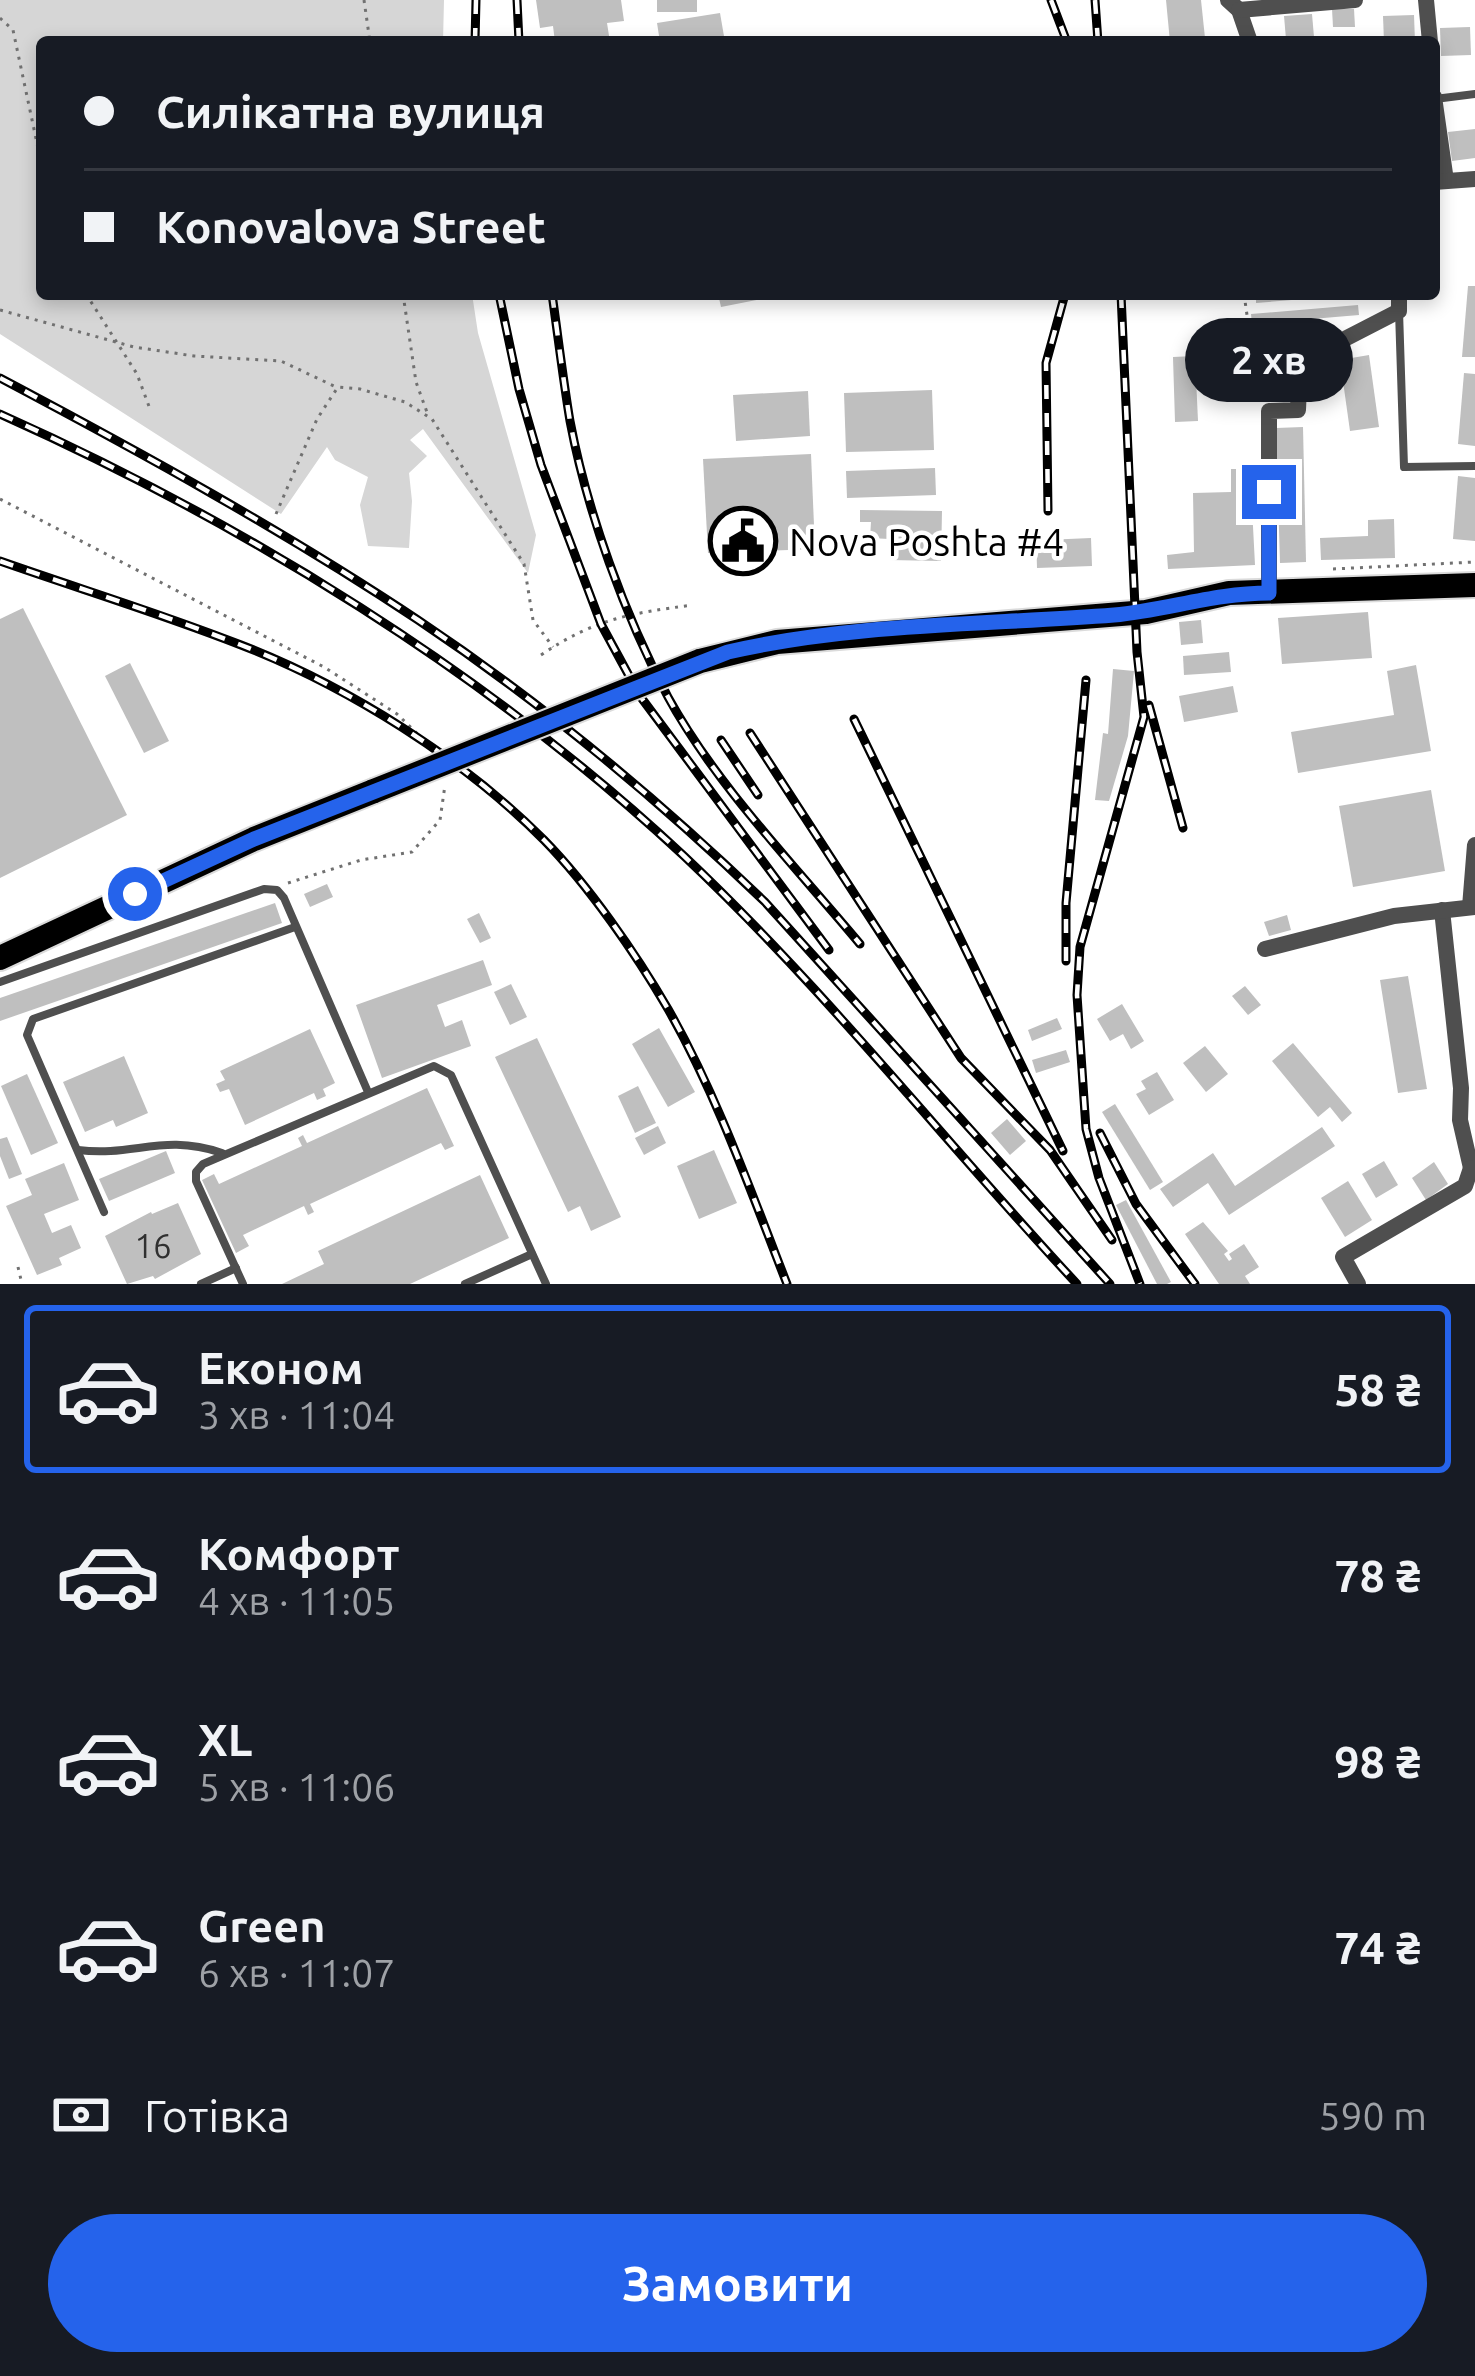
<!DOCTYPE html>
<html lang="uk">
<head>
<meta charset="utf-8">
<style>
  :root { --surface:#171b24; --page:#242831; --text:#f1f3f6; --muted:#9ea1a6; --line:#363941; --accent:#2563eb }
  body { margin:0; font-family:Ubuntu,sans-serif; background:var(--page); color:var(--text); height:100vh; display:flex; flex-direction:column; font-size:45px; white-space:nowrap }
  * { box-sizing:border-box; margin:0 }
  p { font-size:39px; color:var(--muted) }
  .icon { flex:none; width:66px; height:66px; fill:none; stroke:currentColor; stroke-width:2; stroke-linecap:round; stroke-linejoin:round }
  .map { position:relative; height:1284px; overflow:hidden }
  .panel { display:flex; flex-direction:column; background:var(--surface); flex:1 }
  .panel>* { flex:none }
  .guide { position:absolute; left:36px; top:36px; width:1404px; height:264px; border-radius:12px; box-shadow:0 6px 18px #0003; display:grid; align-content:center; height:264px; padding:0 48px; background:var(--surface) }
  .end { position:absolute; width:54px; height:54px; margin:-27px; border:15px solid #2563eb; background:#fff; box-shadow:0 0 0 6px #fff }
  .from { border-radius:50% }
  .bubble { position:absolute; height:84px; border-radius:42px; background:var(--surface); box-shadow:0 6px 18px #0003; font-size:39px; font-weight:700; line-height:84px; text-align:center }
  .guide b { display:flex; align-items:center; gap:42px; height:114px; font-size:45px }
  .guide b+b { border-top:3px solid var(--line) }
  .guide i { width:30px; height:30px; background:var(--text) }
  ul { padding:21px 0 0; list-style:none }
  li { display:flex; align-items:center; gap:36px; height:168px; margin:0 24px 18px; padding:0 24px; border:6px solid transparent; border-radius:12px }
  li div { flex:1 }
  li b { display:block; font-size:45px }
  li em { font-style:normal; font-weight:700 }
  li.active { border-color:var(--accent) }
  li>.icon { width:108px; height:108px; stroke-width:1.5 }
  .pay { display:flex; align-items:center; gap:30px; height:132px; padding:0 48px; font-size:45px }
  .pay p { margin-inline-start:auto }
  .cta { display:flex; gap:24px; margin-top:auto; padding:24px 48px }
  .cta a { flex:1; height:138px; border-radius:72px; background:var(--accent); color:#fff; font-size:48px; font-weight:700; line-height:138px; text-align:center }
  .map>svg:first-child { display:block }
  .green { fill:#d6d6d6 }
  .building { fill:#bfbfbf }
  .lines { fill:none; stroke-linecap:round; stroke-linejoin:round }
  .primary-casing { stroke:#dbdbdb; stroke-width:28 }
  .path { stroke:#717171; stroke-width:3; stroke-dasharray:3 6; stroke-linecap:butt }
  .lane { stroke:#4f4f4f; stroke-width:8 }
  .street { stroke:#4f4f4f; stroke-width:16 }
  .primary { stroke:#000; stroke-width:24 }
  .rail-casing { stroke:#000; stroke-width:9 }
  .rail { stroke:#fff; stroke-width:4.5; stroke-dasharray:14; stroke-linecap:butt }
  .primary-bridge-casing { stroke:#dbdbdb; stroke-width:28; stroke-linecap:butt }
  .primary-bridge { stroke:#000; stroke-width:24 }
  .route { stroke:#2563eb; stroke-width:15 }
  .labels { text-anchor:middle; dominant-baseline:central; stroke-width:9; stroke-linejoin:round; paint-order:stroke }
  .number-label { font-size:33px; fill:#303030 }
  .poi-label { font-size:39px; fill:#000; stroke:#fff; text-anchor:start }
</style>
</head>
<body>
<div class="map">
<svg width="1475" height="1284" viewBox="0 0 1475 1284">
  <rect width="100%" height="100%" fill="#fff"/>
  <path class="green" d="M0 0H444L443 42H42V294H472L478 333 536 535 528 573 423 429 410 440 427 456 409 473 412 501 409 548 368 546 360 505 368 477 335 460 327 447 281 514 0 334Z"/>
  <g class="building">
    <path d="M536 0H621L624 21 607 23 610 42H555L553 26 540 28Z"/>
    <rect x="657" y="0" width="40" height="12"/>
    <path d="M1166 0H1201L1205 38 1170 42Z"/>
    <path d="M1332 9H1354L1355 27H1333Z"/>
    <path d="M720 13 725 42H660L657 23Z"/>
    <path d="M1312 14 1314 37 1286 39 1284 16Z"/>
    <path d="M1414 15 1415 42H1384L1383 16Z"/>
    <path d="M1470 27 1471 55 1441 56 1440 28Z"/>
    <path d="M1475 129V158L1452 161 1448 132Z"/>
    <path d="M1468 286H1475V357H1462Z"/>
    <path d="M718 294H776V296L721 307Z"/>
    <path d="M1256 294H1329V297L1256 303Z"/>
    <path d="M1358 305 1359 315 1252 324 1251 314Z"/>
    <path d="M1269 335V342L1282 341 1283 390 1266 391V380H1257L1256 336Z"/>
    <path d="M1369 355 1379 427 1350 431 1340 360Z"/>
    <path d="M1195 356 1198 421 1175 422 1173 357Z"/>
    <path d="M1464 373 1475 374V446L1458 444Z"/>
    <path d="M932 390 934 450 846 452 844 393Z"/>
    <path d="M808 391 810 436 736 441 733 395Z"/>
    <path d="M1303 427 1306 562 1280 563 1276 428Z"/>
    <path d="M811 454 815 549 708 553 703 459Z"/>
    <path d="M935 468 936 495 847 498 846 471Z"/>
    <path d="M1231 469H1250L1255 565 1168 569 1167 555 1194 552 1193 493 1231 492Z"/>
    <path d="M1458 476 1475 478V541L1453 539Z"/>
    <path d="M860 510 942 511 941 561 889 560V539L870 538 871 522H860Z"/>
    <path d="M1394 519 1395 558 1321 560 1320 538 1368 536V520Z"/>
    <path d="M1036 534H1044L1045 540 1091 538 1092 566 1037 568Z"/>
    <path d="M23 608 127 815 0 878V619Z"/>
    <path d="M1368 612 1372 658 1282 664 1278 618Z"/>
    <path d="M1201 620 1203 643 1181 645 1179 622Z"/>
    <path d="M1229 652 1231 672 1184 675 1183 656Z"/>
    <path d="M130 663 169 741 144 753 105 676Z"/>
    <path d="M1416 665 1431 751 1298 773 1291 732 1394 715 1387 671Z"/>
    <path d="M1113 669 1134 671 1128 736 1109 801 1095 800 1103 733 1108 734Z"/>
    <path d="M1233 686 1238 712 1184 722 1179 696Z"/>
    <path d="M1431 790 1445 871 1353 887 1339 806Z"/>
    <path d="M327 884 333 897 310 907 304 894Z"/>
    <path d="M275 903 282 923 0 1021V998Z"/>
    <path d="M479 913 491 938 480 943 467 919Z"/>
    <path d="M1287 915 1291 930 1269 936 1264 922Z"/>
    <path d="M483 960 492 985 437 1005 445 1027 462 1020 471 1046 382 1078 356 1005Z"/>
    <path d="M1408 976 1427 1089 1398 1093 1380 980Z"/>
    <path d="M511 984 527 1017 510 1025 494 992Z"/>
    <path d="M1245 986 1261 1005 1248 1015 1232 996Z"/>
    <path d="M1122 1004 1144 1041 1131 1049 1123 1034 1110 1041 1097 1019Z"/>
    <path d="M1057 1018 1062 1029 1032 1041 1028 1030Z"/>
    <path d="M659 1028 695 1092 668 1107 632 1044Z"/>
    <path d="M310 1029 335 1083 323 1089 326 1096 317 1100 314 1093 245 1125 229 1089 220 1092 216 1084 225 1080 220 1071Z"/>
    <path d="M537 1038 621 1217 591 1231 580 1206 568 1212 495 1057Z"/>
    <path d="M1293 1043 1352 1113 1342 1122 1330 1107 1318 1117 1272 1061Z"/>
    <path d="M1205 1046 1228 1074 1206 1092 1183 1063Z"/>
    <path d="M1066 1050 1070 1062 1036 1073 1032 1060Z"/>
    <path d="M124 1056 148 1113 116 1127 113 1120 85 1132 63 1082Z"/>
    <path d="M1157 1072 1174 1100 1149 1115 1136 1094 1146 1089 1141 1081Z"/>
    <path d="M27 1074 58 1143 31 1155 1 1086Z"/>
    <path d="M638 1086 656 1123 635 1133 618 1096Z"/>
    <path d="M427 1088 454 1146 445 1150 441 1143 310 1204 314 1212 308 1215 304 1206 243 1235 249 1246 236 1253 202 1180 214 1174 219 1184 302 1146 298 1138 303 1135 307 1143Z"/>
    <path d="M1115 1104 1163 1182 1150 1190 1102 1112Z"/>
    <path d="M1007 1119 1026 1141 1010 1155 991 1133Z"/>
    <path d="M658 1126 666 1143 644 1155 635 1138Z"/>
    <path d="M1322 1127 1335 1146 1229 1215 1208 1183 1173 1207 1160 1189 1213 1153 1235 1186Z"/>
    <path d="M7 1137 22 1174 9 1179 0 1156V1139Z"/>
    <path d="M714 1150 737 1203 699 1219 677 1166Z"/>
    <path d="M166 1151 175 1173 109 1201 99 1179Z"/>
    <path d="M1384 1161 1398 1185 1376 1198 1362 1174Z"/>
    <path d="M1434 1162 1448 1184 1426 1200 1412 1178Z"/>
    <path d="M64 1163 79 1200 44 1214 52 1233 71 1225 81 1248 59 1258 62 1265 37 1275 6 1206 32 1195 25 1179Z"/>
    <path d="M480 1175 509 1238 410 1284H282L324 1264 318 1251Z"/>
    <path d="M1348 1181 1372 1220 1345 1237 1321 1198Z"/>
    <path d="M1126 1200 1171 1282 1167 1284H1157L1116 1205Z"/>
    <path d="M178 1203 201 1254 155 1279 153 1276 127 1284 105 1236 151 1212 152 1214Z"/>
    <path d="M1203 1222 1228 1251 1224 1254 1229 1261 1232 1259 1229 1254 1244 1244 1259 1267 1245 1276 1250 1284H1219L1185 1234Z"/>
  </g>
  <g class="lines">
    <g class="primary-casing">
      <g id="primary">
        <path d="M700 661 777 642 1146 612 1229 593 1475 585"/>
        <path d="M0 958 254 839 374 791"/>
      </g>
    </g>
    <g class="path">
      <path d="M364 0 370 42"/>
      <path d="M0 18 13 30 42 167"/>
      <path d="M86 294 137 374 150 409"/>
      <path d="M403 294 416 382 428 415"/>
      <path d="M1244 294 1259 399"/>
      <path d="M0 310 134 347 194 356 281 361 336 387"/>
      <path d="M0 499 324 667 397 714 433 749"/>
      <path d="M276 514 317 419 338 387 360 389 405 402 432 419 524 564 533 620 553 647"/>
      <path d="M1333 569 1475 562"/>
      <path d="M541 655C594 619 631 613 693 605"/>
      <path d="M288 883 361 860 412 852 440 820 445 785"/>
      <path d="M18 1267 22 1284"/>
    </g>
    <g class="lane">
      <path d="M1435 99 1475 94"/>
      <path d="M1399 311 1404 467 1475 466"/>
      <path d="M0 982 264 889 277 890 284 898 368 1092"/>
      <path d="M78 1150C135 1157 162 1133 222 1153"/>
      <path d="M104 1212 27 1035 33 1019 295 927"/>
      <path d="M201 1284 236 1268"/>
      <path d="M243 1284 196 1181V1172L203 1164 434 1066 451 1075 546 1284"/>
      <path d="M465 1284 532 1254"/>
    </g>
    <g class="street">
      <path d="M1228 0 1239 10 1250 42"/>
      <path d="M1426 0 1430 42"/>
      <path d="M1239 10 1355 0"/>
      <path d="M1434 97 1446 181"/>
      <path d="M1434 182 1475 179"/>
      <path d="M1269 593V411L1298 410 1300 362 1399 311V294"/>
      <path d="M1470 907 1475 845"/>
      <path d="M1442 910 1461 1088 1460 1120 1471 1168"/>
      <path d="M1265 949 1394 916 1475 907"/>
      <path d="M1358 1284 1343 1257 1465 1186 1471 1168"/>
    </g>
    <use href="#primary" class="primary"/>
    <g class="rail-casing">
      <g id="rail">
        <path d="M517 0 519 42"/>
        <path d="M1051 0 1067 42"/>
        <path d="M1095 0 1098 42"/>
        <path d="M475 42 476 0"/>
        <path d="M499 294 519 389 541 465 601 624 640 696 829 950"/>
        <path d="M552 294C558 336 563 379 570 421 587 512 625 616 668 697 716 785 796 867 860 944"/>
        <path d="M1121 294 1137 652 1144 717 1080 947 1077 995 1086 1129 1099 1178 1140 1284"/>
        <path d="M0 378C142 453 284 531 418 620 541 702 659 800 765 902L1110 1284"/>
        <path d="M0 414C244 523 488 673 684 856 825 989 945 1142 1077 1284"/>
        <path d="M1048 511 1046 363 1065 294"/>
        <path d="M0 561C80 589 162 614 241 645 347 686 464 759 544 840 589 886 636 954 668 1009 717 1095 751 1192 787 1284"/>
        <path d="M1149 705 1183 828"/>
        <path d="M854 719 1063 1151"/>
        <path d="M750 733 961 1058 1050 1150 1112 1240"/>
        <path d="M721 740 758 795"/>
        <path d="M1066 961V903L1086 680"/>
        <path d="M1100 1133 1136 1204 1195 1284"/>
      </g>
    </g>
    <use href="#rail" class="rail"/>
    <g class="primary-bridge-casing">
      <path id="primary-bridge" d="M374 791 700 661"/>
    </g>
    <use href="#primary-bridge" class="primary-bridge"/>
  </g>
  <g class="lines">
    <path class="route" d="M135 894 254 839 728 652C853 623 986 625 1114 615 1167 610 1215 593 1269 593V492"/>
  </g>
  <defs>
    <g id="civic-ring" transform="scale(3.45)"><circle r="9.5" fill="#fff" stroke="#000" stroke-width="1.5"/><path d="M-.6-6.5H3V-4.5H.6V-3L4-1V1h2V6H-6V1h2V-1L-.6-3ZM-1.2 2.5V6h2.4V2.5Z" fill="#000"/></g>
  </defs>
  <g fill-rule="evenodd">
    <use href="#civic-ring" x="743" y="541"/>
  </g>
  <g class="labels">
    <g class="number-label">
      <text x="153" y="1245">16</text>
    </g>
    <g class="poi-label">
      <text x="789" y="541">Nova Poshta #4</text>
    </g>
  </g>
</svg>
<i class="end from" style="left:135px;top:894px"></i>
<i class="end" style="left:1269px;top:492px"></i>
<div class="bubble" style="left:1185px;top:318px;width:168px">2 хв</div>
<div class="guide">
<b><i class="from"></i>Силікатна вулиця</b>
<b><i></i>Konovalova Street</b>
</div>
</div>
<section class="panel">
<ul>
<li class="active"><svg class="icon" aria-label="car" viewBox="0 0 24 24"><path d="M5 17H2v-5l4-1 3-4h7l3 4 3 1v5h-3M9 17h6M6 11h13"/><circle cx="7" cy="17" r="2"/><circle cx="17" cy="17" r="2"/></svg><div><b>Економ</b><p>3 хв · 11:04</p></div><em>58 ₴</em></li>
<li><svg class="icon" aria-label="car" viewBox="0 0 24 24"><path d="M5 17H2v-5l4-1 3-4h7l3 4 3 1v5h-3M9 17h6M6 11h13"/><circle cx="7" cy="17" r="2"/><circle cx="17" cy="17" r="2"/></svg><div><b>Комфорт</b><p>4 хв · 11:05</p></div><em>78 ₴</em></li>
<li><svg class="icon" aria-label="car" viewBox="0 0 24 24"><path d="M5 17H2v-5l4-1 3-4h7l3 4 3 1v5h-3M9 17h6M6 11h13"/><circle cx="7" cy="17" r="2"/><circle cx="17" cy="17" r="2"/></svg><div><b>XL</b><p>5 хв · 11:06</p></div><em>98 ₴</em></li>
<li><svg class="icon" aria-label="car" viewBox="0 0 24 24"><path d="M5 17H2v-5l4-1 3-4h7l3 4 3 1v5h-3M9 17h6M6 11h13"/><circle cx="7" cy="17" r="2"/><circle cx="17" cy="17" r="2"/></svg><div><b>Green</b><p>6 хв · 11:07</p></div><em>74 ₴</em></li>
</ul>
<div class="pay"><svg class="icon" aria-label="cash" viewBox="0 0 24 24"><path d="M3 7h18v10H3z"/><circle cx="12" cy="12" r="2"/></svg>Готівка<p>590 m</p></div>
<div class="cta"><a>Замовити</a></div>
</section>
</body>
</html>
